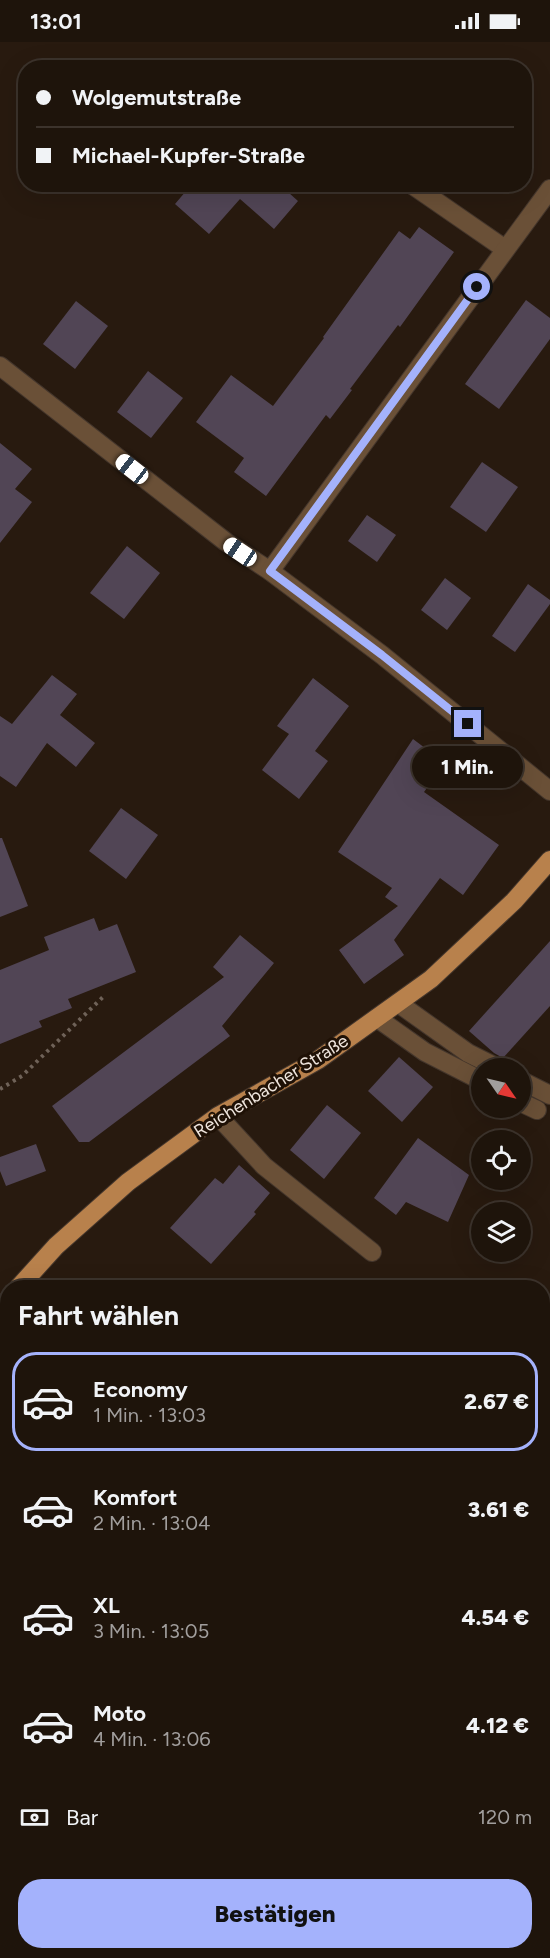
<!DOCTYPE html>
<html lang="de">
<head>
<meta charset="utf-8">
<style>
  :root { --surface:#1e140b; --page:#261d14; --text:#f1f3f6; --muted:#a19e9d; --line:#3c332c; --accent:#a4b2fc }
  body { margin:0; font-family:Figtree,sans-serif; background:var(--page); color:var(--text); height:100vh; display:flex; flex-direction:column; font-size:22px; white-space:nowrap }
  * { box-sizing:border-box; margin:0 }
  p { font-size:20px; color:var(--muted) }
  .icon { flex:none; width:33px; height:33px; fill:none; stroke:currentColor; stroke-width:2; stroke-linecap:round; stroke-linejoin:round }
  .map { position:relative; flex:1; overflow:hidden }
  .drawer { position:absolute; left:0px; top:1238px; width:550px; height:680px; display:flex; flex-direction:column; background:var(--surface); border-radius:24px 24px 0 0; box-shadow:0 6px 24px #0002,0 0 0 2px var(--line) }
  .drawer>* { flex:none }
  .guide { position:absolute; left:18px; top:18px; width:514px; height:132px; border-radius:24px; box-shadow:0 6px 24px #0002,0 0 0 2px var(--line); display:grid; align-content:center; height:132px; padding:0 18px; background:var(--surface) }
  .needle { width:39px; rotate:124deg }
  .tools { position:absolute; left:471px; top:1016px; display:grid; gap:12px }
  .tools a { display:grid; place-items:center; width:60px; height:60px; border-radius:50%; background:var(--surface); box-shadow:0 6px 24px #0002,0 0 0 2px var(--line); font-size:30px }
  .end { position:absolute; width:27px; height:27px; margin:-14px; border:8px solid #a4b2fc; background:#111; box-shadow:0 0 0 3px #111 }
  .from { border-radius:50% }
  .bubble { position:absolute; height:42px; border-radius:21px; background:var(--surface); box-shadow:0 6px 24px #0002,0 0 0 2px var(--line); font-size:20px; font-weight:800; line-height:42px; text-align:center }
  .car { position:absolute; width:18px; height:36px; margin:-18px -9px; border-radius:8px; box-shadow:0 0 4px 2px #0007; background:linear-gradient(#fff 24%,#345 0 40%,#fff 0 76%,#345 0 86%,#fff 0) }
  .guide b { display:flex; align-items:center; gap:21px; height:57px; font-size:22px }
  .guide b+b { border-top:2px solid var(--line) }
  .guide i { width:15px; height:15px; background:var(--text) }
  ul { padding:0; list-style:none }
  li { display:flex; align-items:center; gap:18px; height:99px; margin:0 12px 9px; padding:0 6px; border:3px solid transparent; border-radius:24px }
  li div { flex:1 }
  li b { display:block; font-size:22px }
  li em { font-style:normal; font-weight:800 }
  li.selected { border-color:var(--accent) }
  li>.icon { width:54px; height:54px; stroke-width:1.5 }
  h2 { padding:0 18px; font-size:27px; line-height:72px }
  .pay { display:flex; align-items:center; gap:15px; height:66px; padding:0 18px; font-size:22px }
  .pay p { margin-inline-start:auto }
  .button { display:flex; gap:12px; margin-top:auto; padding:12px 18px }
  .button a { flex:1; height:69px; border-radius:24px; background:var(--accent); color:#111; font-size:24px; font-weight:800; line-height:69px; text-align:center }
  .status { display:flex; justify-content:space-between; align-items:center; height:42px; padding:0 30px; background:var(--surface); direction:ltr }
  .status svg { height:16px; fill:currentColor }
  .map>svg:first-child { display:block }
  .green { fill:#2e473b }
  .building { fill:#514555 }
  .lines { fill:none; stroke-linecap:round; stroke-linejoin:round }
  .minor-casing { stroke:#44362c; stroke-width:20 }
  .major-casing { stroke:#44362c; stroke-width:20 }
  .path { stroke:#6f6258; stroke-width:4; stroke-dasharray:3 4.5; stroke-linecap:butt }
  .minor { stroke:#6a5037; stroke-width:18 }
  .major { stroke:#b8814c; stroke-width:18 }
  .route { stroke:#a4b2fc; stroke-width:8 }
  .labels { text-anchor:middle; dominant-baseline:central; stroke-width:6; stroke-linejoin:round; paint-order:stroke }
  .street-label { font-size:18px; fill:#eee4dc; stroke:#1f1106 }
</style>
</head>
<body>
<div class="status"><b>13:01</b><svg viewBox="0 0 49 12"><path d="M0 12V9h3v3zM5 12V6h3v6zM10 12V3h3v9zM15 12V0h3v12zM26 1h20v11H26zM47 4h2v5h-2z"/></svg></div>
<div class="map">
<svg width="550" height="1916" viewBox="0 0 550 1916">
  <rect width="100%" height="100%" fill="#281a0f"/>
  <path class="green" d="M7 1876 8 1910H341L335 1916H0V1884Z"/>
  <g class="building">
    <path d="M192 142H279L298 159 274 187 240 157 209 192 175 162Z"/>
    <path d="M419 185 454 210 400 285 398 283 350 347 352 348 330 377 326 373 266 454 234 430 244 416 196 380 231 333 273 364 324 296 323 295 399 189 410 197Z"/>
    <path d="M526 258 550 276V297L499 367 465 342Z"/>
    <path d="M76 259 108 284 75 327 43 302Z"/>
    <path d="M148 329 183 356 151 396 117 370Z"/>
    <path d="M0 401 32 427 15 447 32 460 0 501Z"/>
    <path d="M482 420 518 445 486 490 450 465Z"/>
    <path d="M367 473 396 493 377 520 348 499Z"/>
    <path d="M127 504 160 531 124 577 90 551Z"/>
    <path d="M445 536 471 556 447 588 421 568Z"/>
    <path d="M528 542 550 558V562L515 610 492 594Z"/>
    <path d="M52 633 77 652 60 673 95 701 76 725 47 701 16 745 0 734V674L12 682Z"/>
    <path d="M313 636 349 664 315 709 328 719 299 757 262 728 289 692 277 684Z"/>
    <path d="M413 697 445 721 424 750 499 803 463 853 440 836 394 898 404 913 364 942 339 908 398 864 385 855 392 846 338 810Z"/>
    <path d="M121 766 158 793 126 837 89 809Z"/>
    <path d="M0 796H2L28 864 0 875Z"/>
    <path d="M94 876 99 889 117 882 136 930 68 957 72 966 39 979 42 985 0 1002V928L49 908 44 895Z"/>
    <path d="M240 893 274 921 222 984 230 994 89 1100H79L52 1064 224 935 213 925Z"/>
    <path d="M550 899V964L503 1016 494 1011 469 989Z"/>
    <path d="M399 1015 433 1045 402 1080 368 1049Z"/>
    <path d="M327 1063 361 1091 324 1137 290 1108Z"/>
    <path d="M418 1096 469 1133 448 1180 406 1160 396 1173 374 1156Z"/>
    <path d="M36 1102 46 1129 6 1144 0 1129V1115Z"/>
    <path d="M239 1123 270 1151 254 1170 256 1172 211 1222 170 1186 215 1136 223 1142Z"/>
  </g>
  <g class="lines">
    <g class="minor-casing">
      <g id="minor">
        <path d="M411 142 505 207"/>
        <path d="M0 324 226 500 270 529 382 613 550 749"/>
        <path d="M270 529 550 147"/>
        <path d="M398 961 468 1011 498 1026"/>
        <path d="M377 976 425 1010 482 1039"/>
        <path d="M520 1038 550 1053"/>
        <path d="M520 1060 537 1068"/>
        <path d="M218 1074 264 1124 372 1210"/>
        <path d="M0 1280 8 1286"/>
      </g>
    </g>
    <g class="major-casing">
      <g id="major">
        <path d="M19 1245 56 1204 128 1140 218 1074 318 1018 431 937 514 859 550 818"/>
        <path d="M0 1267 8 1258"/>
      </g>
    </g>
    <path class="path" d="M0 1047 22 1034 105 953"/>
    <use href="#minor" class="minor"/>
    <use href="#major" class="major"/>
  </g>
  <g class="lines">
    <path class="route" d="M468 682 382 613 270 529 477 245"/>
  </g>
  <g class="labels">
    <g class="street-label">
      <text transform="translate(271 1044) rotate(-32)">Reichenbacher Straße</text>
    </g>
  </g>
</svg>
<div class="tools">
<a><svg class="needle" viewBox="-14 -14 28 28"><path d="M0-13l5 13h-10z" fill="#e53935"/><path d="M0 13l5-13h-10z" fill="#a19e9d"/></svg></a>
<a><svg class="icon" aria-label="locate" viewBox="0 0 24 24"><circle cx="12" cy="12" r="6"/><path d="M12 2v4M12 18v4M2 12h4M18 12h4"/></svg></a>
<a><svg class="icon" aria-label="layers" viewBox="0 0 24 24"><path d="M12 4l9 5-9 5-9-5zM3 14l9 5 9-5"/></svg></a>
</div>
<i class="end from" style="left:477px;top:245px"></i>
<i class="end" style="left:468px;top:682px"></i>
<div class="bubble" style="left:412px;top:704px;width:111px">1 Min.</div>
<i class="car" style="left:132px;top:427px;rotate:308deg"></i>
<i class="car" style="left:240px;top:510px;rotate:304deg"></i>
<div class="guide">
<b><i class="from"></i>Wolgemutstraße</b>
<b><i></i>Michael-Kupfer-Straße</b>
</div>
<section class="drawer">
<h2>Fahrt wählen</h2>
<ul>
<li class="selected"><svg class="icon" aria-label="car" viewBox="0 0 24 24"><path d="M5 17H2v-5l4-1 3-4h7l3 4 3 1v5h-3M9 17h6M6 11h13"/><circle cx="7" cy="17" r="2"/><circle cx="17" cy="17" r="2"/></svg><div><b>Economy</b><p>1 Min. · 13:03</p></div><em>2.67 €</em></li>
<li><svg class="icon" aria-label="car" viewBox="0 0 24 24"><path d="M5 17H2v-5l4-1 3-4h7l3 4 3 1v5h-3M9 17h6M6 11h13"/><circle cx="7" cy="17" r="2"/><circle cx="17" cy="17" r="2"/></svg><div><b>Komfort</b><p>2 Min. · 13:04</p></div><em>3.61 €</em></li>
<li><svg class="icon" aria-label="car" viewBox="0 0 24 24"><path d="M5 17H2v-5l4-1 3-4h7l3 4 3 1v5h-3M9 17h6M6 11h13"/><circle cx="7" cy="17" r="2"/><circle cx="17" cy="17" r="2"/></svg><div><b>XL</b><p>3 Min. · 13:05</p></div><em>4.54 €</em></li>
<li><svg class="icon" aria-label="car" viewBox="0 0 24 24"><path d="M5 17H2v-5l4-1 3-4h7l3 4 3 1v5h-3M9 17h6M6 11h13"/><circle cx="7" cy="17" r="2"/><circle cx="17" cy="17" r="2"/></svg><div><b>Moto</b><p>4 Min. · 13:06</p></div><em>4.12 €</em></li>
</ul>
<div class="pay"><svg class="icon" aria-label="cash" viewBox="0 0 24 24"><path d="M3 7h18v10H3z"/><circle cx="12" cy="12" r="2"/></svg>Bar<p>120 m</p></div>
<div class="button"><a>Bestätigen</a></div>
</section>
</div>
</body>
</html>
